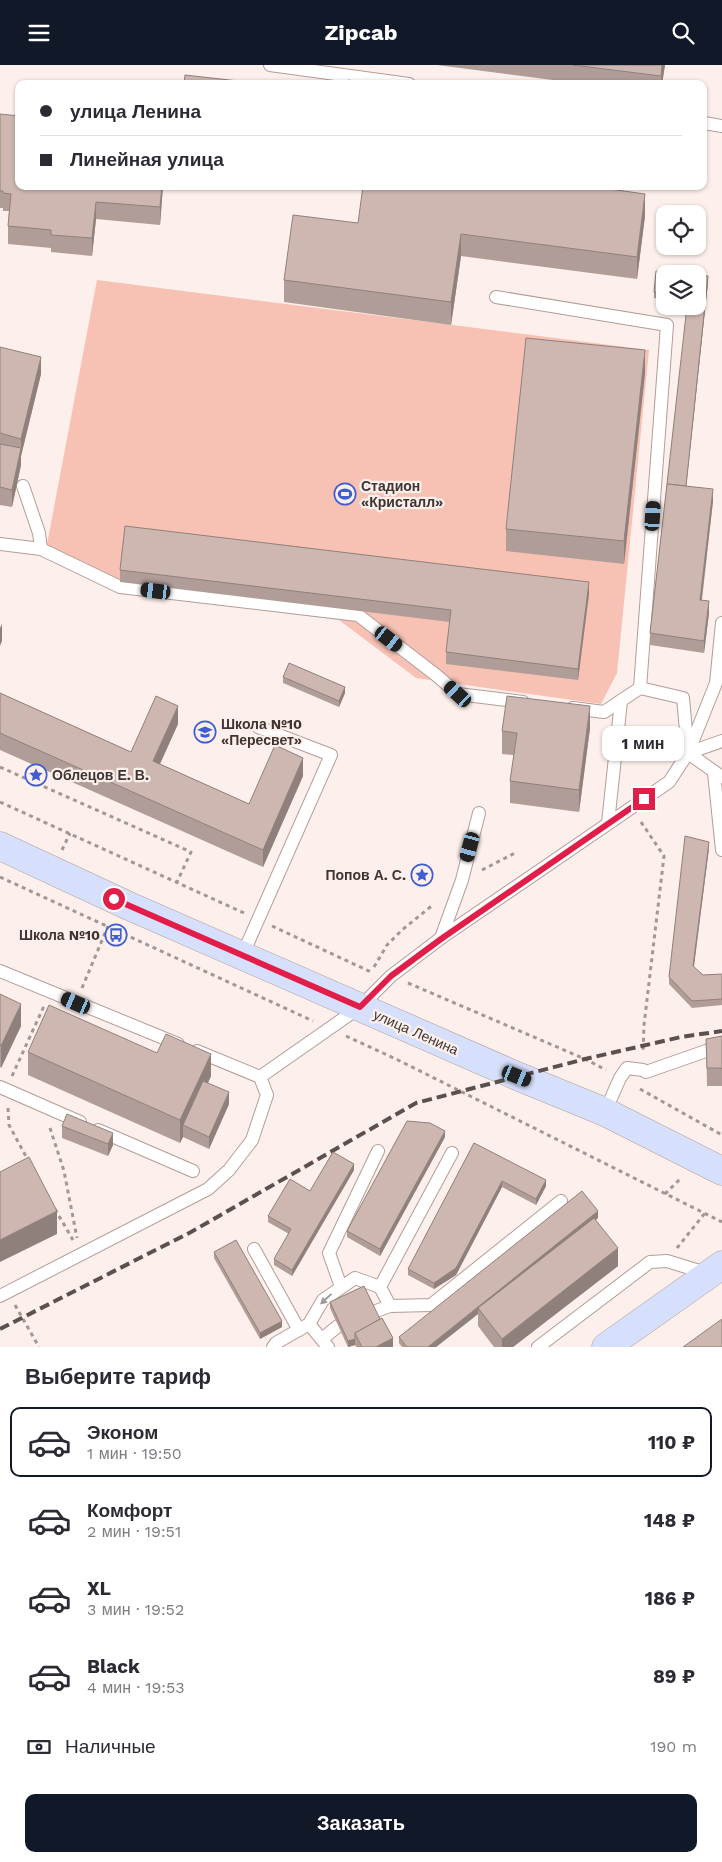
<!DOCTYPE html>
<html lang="ru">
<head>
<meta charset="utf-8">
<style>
  :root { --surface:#fff; --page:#f2f2f3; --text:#2b2b33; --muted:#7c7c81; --line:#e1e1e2; --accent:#111827 }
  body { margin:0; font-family:"Work Sans",sans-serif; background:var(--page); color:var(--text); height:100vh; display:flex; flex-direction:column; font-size:19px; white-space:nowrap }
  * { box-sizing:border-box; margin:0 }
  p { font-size:16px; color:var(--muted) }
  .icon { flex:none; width:28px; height:28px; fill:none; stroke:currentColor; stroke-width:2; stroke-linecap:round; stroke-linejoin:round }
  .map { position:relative; height:1282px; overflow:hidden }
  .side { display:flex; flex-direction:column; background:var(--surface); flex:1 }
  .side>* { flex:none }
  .banner { position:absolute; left:15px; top:15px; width:692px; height:110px; border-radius:10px; box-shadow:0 1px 4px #0004; display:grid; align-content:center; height:110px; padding:0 25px; background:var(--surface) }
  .controls { position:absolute; left:656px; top:140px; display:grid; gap:10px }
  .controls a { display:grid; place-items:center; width:50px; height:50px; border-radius:10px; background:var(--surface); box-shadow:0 1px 4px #0004; font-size:25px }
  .end { position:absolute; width:22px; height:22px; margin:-11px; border:6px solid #e11d48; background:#fff; box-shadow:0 0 0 2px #fff }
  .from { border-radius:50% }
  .bubble { position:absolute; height:35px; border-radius:10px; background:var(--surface); box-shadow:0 1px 4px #0004; font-size:16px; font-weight:700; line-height:35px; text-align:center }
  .car { position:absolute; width:15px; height:30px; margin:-15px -8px; border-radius:6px; box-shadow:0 0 4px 1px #0007; background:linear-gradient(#222 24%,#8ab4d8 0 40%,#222 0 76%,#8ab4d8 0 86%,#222 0) }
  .banner b { display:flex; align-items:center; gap:18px; height:48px; font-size:19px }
  .banner b+b { border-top:1px solid var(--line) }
  .banner i { width:12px; height:12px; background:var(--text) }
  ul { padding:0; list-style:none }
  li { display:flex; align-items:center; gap:15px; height:70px; margin:0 10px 8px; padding:0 15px; border:2px solid transparent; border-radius:10px }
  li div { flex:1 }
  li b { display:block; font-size:19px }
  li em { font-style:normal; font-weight:700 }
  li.active { border-color:var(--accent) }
  li>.icon { width:45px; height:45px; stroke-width:1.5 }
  h2 { padding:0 25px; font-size:22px; line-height:60px }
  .pay { display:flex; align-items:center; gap:12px; height:55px; padding:0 25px; font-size:19px }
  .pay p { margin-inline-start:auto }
  .primary-button { display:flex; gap:10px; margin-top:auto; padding:10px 25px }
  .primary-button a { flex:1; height:58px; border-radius:10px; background:var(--accent); color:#fff; font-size:20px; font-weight:700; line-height:58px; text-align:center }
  header { display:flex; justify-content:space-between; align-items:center; height:65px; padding:0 25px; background:var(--accent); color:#fff; font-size:22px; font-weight:700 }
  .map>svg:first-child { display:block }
  .green { fill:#f7c1b4 }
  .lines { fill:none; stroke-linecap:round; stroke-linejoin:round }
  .lane-casing { stroke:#b39d98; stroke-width:14 }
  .secondary-casing { stroke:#b39d98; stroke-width:29 }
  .path { stroke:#a39794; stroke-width:3; stroke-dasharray:4 4; stroke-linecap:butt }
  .lane { stroke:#fff; stroke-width:12 }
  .secondary { stroke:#d6e0fc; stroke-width:28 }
  .rail { stroke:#5a514e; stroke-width:4; stroke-dasharray:10 5; stroke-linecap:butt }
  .wall { fill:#b19d98 }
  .shaded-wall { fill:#90807c }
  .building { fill:#ceb7b1; stroke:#90807c }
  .oneway { fill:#9e9a99 }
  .route { stroke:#e11d48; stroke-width:6 }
  .labels { text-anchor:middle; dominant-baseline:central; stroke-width:4.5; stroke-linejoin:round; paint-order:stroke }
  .poi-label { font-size:14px; font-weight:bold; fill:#3e3533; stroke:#fdefeb; text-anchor:start }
  .street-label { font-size:14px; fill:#3e3533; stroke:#fdefeb }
</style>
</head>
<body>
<header><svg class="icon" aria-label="menu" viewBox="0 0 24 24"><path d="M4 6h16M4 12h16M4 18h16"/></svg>Zipcab<svg class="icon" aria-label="search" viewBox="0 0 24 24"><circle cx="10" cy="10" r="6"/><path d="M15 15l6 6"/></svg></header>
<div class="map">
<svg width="722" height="1282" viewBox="0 0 722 1282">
  <rect width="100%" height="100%" fill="#fdefeb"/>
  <path class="green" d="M97 215 649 285 617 608 601 639 416 613 339 555 122 526 45 490Z"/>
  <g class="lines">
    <g class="lane-casing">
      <g id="lane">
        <path d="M270 0 409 19"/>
        <path d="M704 58 722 61"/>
        <path d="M496 232 667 260 640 623"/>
        <path d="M23 421 39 468 41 484"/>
        <path d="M0 479 41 484 120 522 358 550 436 610 458 629 523 637"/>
        <path d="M573 643 604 647 640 623 683 633 688 688 722 712"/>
        <path d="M688 688 722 676"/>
        <path d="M714 708 722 785"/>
        <path d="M608 758 621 636"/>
        <path d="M441 873 462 815 479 748"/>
        <path d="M242 891 331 690 258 662"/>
        <path d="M0 906 178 979"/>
        <path d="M646 1007 706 986 722 983"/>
        <path d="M260 1012 360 942 391 911 441 873 669 717 688 688 716 618 722 558"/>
        <path d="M0 1022 80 1057"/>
        <path d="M605 1047 620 1013 627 1003 643 1005"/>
        <path d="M98 1065 193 1106"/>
        <path d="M254 1184 299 1265"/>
        <path d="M341 1222 329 1188 378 1086"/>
        <path d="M380 1222 452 1088"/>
        <path d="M0 1231 208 1124 229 1105 252 1075 267 1030 260 1012 197 986"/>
        <path d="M390 1241 431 1240 561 1136"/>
        <path d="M309 1259 323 1235 355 1213 380 1222 390 1241 373 1247"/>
        <path d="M322 1274 338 1261"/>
        <path d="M273 1282 276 1278 309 1259 328 1282"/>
        <path d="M538 1282 650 1197 667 1196 709 1209"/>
      </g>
    </g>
    <g class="secondary-casing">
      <g id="secondary">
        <path d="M0 781 129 841 517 1011 605 1047 722 1106"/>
        <path d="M606 1282 722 1200"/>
      </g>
    </g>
    <g class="path">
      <path d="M0 702 191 787 177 817"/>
      <path d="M0 737 244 848"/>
      <path d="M641 757 664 791 644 960 643 988"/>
      <path d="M62 785 70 768"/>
      <path d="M482 805 517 787"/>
      <path d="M0 812 313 956"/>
      <path d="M272 861 371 907"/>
      <path d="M374 902 387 880 402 865 434 839"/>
      <path d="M408 918 585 994 606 1005"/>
      <path d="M82 923 108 861"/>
      <path d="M346 971 398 995 722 1157"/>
      <path d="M12 1011 44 941"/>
      <path d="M640 1024 722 1070"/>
      <path d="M8 1043 9 1060 29 1097"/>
      <path d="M50 1063 64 1106 77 1173"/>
      <path d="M665 1129 681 1113"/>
      <path d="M55 1144 73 1175"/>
      <path d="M677 1183 705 1148"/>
      <path d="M15 1240 39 1282"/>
    </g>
    <use href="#lane" class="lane"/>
    <use href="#secondary" class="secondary"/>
    <path class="rail" d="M0 1264 191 1167 416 1038 585 994 681 972 722 966"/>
  </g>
  <g class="wall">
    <path d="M437 0H665L662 19H584Z"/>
    <path d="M0 49 19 121H163L160 160 96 154 92 191 51 187V183L8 179V161L9 146H3V143H0Z"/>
    <path d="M645 151 637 214 461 191 451 260 284 237V215L358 158Z"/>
    <path d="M665 209V235L654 233V227Z"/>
    <path d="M708 217 686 421 713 436 702 535 709 548 704 588 650 580V568L667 419Z"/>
    <path d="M0 282 41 309 21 391V400L12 442 0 440Z"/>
    <path d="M645 308 624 499 506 486V464Z"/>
    <path d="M120 505 589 529 578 615 446 599V587L450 557 120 517Z"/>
    <path d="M283 612 345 628 339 642 283 618Z"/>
    <path d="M0 628 131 687 178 659 160 699 249 739 303 711 263 802 0 685Z"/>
    <path d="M590 663 579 747 510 738V716L514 690 502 689V666Z"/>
    <path d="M709 783 694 902 703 910 722 909V940L692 943 669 919V912Z"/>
    <path d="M0 929 21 961 1 1003 0 1002Z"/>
    <path d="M722 971V1021H707L706 974Z"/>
    <path d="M28 987 157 988 211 1011 208 1018 229 1039 209 1084 183 1072 180 1078 28 1010Z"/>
    <path d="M62 1061 113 1080 108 1091 62 1073Z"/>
    <path d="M445 1072 380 1191 347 1172V1166Z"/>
    <path d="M474 1078 546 1121 536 1140 502 1122 456 1210 434 1224 408 1210V1204Z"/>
    <path d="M354 1105 292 1211 274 1200V1194L289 1169 268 1157V1151L310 1126Z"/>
    <path d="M598 1153 596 1155 618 1201 513 1282H494L478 1261V1249L436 1282H402L399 1278V1272Z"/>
    <path d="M214 1187 282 1262 260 1274 214 1193Z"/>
    <path d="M330 1237 393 1282H356L355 1280 348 1282 330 1243Z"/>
  </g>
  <g class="shaded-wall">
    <path d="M662 0H665L662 19H661Z"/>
    <path d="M162 121H163L160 160V142Z"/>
    <path d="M645 129V151L637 214V192Z"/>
    <path d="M96 137V154L92 191V173Z"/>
    <path d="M461 169V191L451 260V237Z"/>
    <path d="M708 211V217L685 433V427Z"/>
    <path d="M645 285V308L624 499V476Z"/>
    <path d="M41 292V309L21 391V374Z"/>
    <path d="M21 383V400L12 442V425Z"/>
    <path d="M713 424V436L700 547V535Z"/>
    <path d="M589 517V529L578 615V604Z"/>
    <path d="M709 536V548L704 588V576Z"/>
    <path d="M2 559V576L0 581V563Z"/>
    <path d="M345 622V628L339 642V636Z"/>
    <path d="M178 641V659L153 714V696Z"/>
    <path d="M590 641V663L579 747V725Z"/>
    <path d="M303 693V711L263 802V785Z"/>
    <path d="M709 777V783L693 907V901Z"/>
    <path d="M21 939V961L1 1003V981Z"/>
    <path d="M211 989V1011L188 1062 183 1060V1072L180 1078V1055Z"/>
    <path d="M229 1027V1039L209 1084V1072Z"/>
    <path d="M445 1066V1072L380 1191V1184Z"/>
    <path d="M113 1068V1080L108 1091V1079Z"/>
    <path d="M354 1099V1105L292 1211V1205Z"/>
    <path d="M546 1115V1121L536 1140V1134Z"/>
    <path d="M502 1116V1122L456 1210 434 1224V1218Z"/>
    <path d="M57 1146V1169L0 1197V1175Z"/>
    <path d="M598 1146V1153L480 1247 478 1243V1249L436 1282H428Z"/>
    <path d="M618 1183V1201L513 1282H502V1274Z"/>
    <path d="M282 1256V1262L260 1274V1268Z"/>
    <path d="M393 1273V1282H376Z"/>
    <path d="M355 1274V1280L348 1282V1276Z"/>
  </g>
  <g class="building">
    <path d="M573 0H662L661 11Z"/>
    <path d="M185 10 265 19H184Z"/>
    <path d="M348 15 375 19H348Z"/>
    <path d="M0 49 19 51V121H162L160 142 96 137 92 173 51 170V165L8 161 11 129 3 128V126H0Z"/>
    <path d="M363 121H588L645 129 637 192 461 169 451 237 284 215 293 150 358 158Z"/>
    <path d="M656 206 685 209H665V229L654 227Z"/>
    <path d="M698 210 708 211 686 421 667 419 687 241H698Z"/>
    <path d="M526 273 645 285 624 476 506 464Z"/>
    <path d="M0 282 41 292 21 374 0 368Z"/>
    <path d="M0 379 21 383 12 425 0 422Z"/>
    <path d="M667 419 713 424 700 535 709 536 704 576 650 568Z"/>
    <path d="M125 461 589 517 578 604 446 587 451 545 120 505Z"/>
    <path d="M289 598 345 622 339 636 283 612Z"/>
    <path d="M0 628 131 687 156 631 178 641 153 696 249 739 275 680 303 693 263 785 0 668Z"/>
    <path d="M507 631 590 641 579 725 510 716 517 668 502 666Z"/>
    <path d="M685 771 709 777 693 901 703 910 722 909V934L692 936 669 912Z"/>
    <path d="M0 929 21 939 1 981 0 980Z"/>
    <path d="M49 940 157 988 166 969 211 989 180 1055 28 987Z"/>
    <path d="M722 971V1004L721 1003H707L706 974Z"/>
    <path d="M203 1016 229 1027 209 1072 183 1060Z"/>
    <path d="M67 1049 113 1068 108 1079 62 1061Z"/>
    <path d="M407 1056 430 1058 445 1066 380 1184 347 1166Z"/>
    <path d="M474 1078 546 1115 536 1134 502 1116 456 1203 434 1218 408 1204Z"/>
    <path d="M333 1087 354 1099 292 1205 274 1194 291 1164 268 1151 290 1114 310 1126Z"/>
    <path d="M29 1092 57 1146 0 1175V1107Z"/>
    <path d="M582 1126 598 1146 428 1282H407L399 1272Z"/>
    <path d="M594 1153 618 1183 502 1274 478 1243Z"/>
    <path d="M236 1175 282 1256 260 1268 214 1187Z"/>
    <path d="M364 1221 380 1254 355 1268V1274L348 1276 330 1237Z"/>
    <path d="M382 1253 393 1273 376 1282H362L355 1268Z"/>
    <path d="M722 1254V1282H683Z"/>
  </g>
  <defs><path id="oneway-solid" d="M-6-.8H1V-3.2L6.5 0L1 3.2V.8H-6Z" transform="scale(1.25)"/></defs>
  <use class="oneway" href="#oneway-solid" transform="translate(326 1234) rotate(137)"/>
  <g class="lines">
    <path class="route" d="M114 834 360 942 391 911 441 874 644 734"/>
  </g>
  <defs>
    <g id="stadium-ring" transform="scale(1.125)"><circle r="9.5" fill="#fdefeb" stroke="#3f5fd1" stroke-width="1.5"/><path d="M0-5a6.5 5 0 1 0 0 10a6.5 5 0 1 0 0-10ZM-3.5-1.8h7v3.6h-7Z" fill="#3f5fd1"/></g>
    <g id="school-ring" transform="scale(1.125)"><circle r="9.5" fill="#fdefeb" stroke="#3f5fd1" stroke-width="1.5"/><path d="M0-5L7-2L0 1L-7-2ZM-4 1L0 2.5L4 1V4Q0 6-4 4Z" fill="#3f5fd1"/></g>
    <g id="sight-ring" transform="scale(1.125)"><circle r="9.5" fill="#fdefeb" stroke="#3f5fd1" stroke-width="1.5"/><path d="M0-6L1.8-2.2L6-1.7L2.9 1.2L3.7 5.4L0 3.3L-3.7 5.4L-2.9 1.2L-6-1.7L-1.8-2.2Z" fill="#3f5fd1"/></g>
    <g id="bus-ring" transform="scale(1.125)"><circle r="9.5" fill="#fdefeb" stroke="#3f5fd1" stroke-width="1.5"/><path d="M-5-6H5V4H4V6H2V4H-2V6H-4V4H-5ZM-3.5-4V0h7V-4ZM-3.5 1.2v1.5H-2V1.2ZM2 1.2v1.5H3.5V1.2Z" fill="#3f5fd1"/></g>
  </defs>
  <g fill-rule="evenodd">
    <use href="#stadium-ring" x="345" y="429"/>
    <use href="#school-ring" x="205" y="667"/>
    <use href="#sight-ring" x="36" y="710"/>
    <use href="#sight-ring" x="422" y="810"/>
    <use href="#bus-ring" x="116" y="870"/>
  </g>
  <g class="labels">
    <g class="poi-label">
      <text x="361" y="421">Стадион<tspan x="361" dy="16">«Кристалл»</tspan></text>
      <text x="221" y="659">Школа №10<tspan x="221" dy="16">«Пересвет»</tspan></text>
      <text x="52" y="710">Облецов Е. В.</text>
      <text x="406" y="810" text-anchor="end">Попов А. С.</text>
      <text x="100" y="870" text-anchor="end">Школа №10</text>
    </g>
    <g class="street-label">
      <text transform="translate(416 967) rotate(24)">улица Ленина</text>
    </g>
  </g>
</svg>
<div class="controls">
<a><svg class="icon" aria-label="locate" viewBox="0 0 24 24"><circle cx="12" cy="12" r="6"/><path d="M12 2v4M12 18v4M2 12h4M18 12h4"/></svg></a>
<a><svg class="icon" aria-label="layers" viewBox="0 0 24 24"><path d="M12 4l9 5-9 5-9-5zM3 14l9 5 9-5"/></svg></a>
</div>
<i class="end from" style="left:114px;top:834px"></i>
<i class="end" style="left:644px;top:734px"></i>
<div class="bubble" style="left:602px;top:661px;width:82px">1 мин</div>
<i class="car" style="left:653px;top:451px;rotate:4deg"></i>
<i class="car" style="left:156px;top:526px;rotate:277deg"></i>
<i class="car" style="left:389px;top:574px;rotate:128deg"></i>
<i class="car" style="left:458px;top:629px;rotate:312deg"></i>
<i class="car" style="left:470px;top:782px;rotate:195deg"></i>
<i class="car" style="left:76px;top:938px;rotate:293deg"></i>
<i class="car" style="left:517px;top:1011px;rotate:112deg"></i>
<div class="banner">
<b><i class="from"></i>улица Ленина</b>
<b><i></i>Линейная улица</b>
</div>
</div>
<section class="side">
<h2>Выберите тариф</h2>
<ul>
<li class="active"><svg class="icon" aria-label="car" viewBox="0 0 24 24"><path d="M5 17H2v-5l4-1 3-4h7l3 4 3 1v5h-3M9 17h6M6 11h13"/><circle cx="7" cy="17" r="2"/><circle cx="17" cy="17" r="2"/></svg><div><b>Эконом</b><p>1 мин · 19:50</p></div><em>110 ₽</em></li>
<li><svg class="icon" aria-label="car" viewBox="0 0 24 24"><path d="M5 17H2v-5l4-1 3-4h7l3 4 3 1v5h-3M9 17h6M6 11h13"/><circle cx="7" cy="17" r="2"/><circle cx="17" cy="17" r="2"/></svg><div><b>Комфорт</b><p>2 мин · 19:51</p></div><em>148 ₽</em></li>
<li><svg class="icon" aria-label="car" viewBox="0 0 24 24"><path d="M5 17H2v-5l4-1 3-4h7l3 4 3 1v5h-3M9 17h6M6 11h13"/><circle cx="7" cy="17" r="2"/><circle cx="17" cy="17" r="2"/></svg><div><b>XL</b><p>3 мин · 19:52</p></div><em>186 ₽</em></li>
<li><svg class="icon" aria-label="car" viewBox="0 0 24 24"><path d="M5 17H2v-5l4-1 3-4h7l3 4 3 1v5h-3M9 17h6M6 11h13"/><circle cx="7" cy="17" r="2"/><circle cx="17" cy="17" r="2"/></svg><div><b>Black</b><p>4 мин · 19:53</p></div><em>89 ₽</em></li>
</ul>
<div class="pay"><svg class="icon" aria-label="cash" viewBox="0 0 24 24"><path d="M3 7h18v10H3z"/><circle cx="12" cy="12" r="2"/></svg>Наличные<p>190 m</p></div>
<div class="primary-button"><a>Заказать</a></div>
</section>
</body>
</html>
